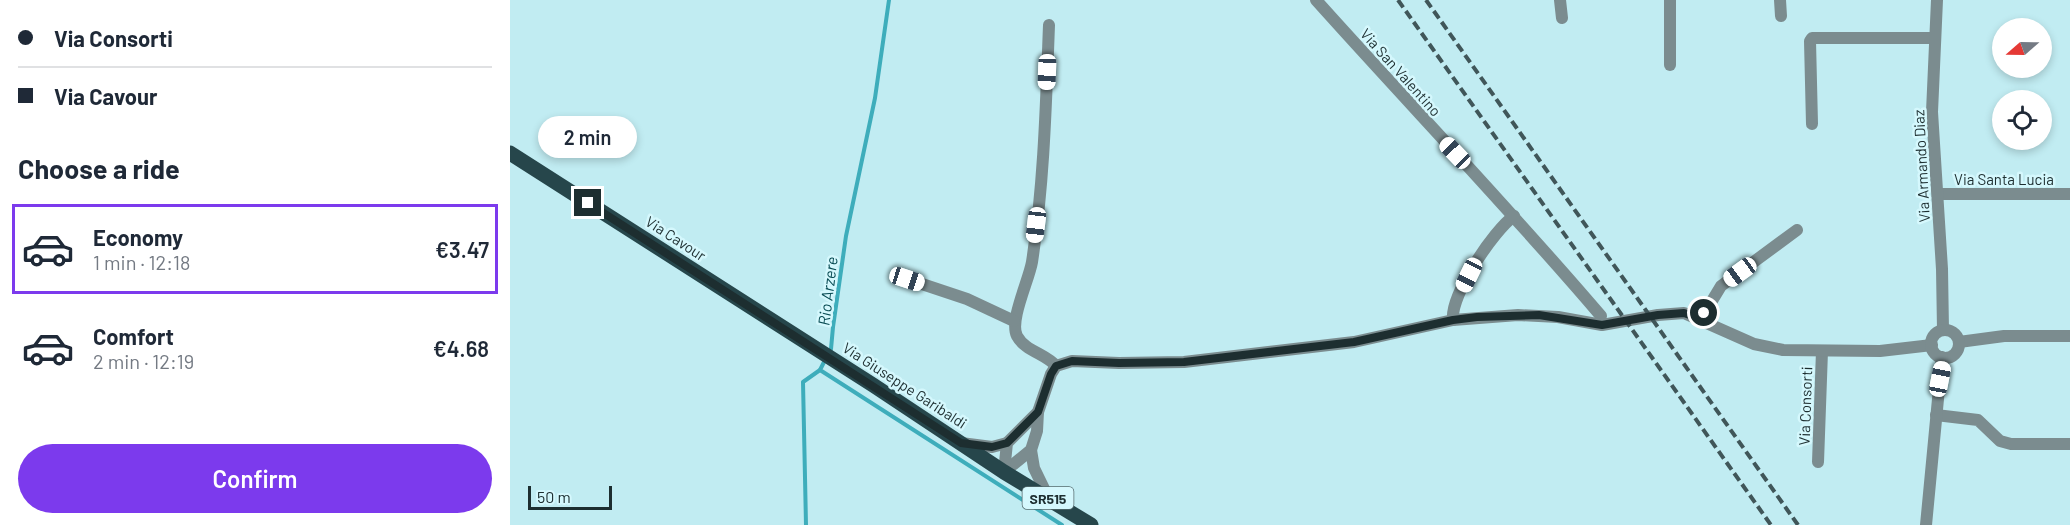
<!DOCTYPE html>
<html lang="en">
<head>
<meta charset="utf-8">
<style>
  :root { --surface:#fff; --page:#f6f6f7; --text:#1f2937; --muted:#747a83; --line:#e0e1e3; --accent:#7c3aed }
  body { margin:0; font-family:Barlow,sans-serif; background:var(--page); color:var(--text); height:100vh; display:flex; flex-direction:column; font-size:22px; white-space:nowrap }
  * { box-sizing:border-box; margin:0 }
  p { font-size:20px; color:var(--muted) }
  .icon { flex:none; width:33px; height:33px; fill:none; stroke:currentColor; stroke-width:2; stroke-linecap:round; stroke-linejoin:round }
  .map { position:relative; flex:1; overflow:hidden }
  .drawer { display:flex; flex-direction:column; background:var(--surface); width:510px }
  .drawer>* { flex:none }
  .hud { display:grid; align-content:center; height:132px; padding:0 18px; background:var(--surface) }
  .needle { width:39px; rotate:250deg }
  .controls { position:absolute; left:1482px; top:18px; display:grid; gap:12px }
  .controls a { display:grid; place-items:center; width:60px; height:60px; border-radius:50%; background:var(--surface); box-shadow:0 3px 9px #0003; font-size:30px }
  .scale { position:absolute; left:18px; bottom:15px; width:84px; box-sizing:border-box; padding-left:6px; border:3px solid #1d2e30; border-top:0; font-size:16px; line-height:21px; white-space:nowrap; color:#1d2e30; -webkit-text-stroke:4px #d5f8fd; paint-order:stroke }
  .end { position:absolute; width:27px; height:27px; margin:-14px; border:8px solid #1d2e30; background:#fff; box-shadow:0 0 0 3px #fff }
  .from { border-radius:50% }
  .bubble { position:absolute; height:42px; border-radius:21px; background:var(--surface); box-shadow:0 3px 9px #0003; font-size:20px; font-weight:600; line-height:42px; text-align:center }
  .car { position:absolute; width:18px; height:36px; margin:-18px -9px; border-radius:8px; box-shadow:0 0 4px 2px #0007; background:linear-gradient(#fff 24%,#345 0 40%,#fff 0 76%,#345 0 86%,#fff 0) }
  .hud b { display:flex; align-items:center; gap:21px; height:57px; font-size:22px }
  .hud b+b { border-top:2px solid var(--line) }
  .hud i { width:15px; height:15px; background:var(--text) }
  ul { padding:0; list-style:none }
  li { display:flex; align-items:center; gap:18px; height:90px; margin:0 12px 9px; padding:0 6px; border:3px solid transparent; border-radius:0px }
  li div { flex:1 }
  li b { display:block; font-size:22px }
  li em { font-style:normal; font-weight:600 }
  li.current { border-color:var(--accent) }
  li>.icon { width:54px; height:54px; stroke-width:1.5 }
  h2 { padding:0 18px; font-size:27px; line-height:72px }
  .button { display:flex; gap:12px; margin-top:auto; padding:12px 18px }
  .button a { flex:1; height:69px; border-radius:36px; background:var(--accent); color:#fff; font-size:24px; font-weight:600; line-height:69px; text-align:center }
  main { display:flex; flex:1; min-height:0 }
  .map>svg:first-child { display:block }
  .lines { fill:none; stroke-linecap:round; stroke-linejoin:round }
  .stream { stroke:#3eadbb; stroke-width:4 }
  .minor { stroke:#7b8c8f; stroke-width:12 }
  .tertiary { stroke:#7b8c8f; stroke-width:12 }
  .primary { stroke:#26464b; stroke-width:15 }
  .rail { stroke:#405659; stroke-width:4; stroke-dasharray:9 4.5; stroke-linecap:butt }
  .route { stroke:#1d2e30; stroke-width:8 }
  .labels { text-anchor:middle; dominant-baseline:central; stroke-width:5; stroke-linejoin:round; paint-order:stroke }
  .shield { fill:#d5f8fd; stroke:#546b6e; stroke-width:1.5 }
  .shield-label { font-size:14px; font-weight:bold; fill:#1d2e30 }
  .street-label { font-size:15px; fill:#1d2e30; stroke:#d5f8fd }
  .water-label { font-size:16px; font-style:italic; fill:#094c54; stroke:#d5f8fd }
</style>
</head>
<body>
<main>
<section class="drawer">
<div class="hud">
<b><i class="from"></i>Via Consorti</b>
<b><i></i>Via Cavour</b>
</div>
<h2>Choose a ride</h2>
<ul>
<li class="current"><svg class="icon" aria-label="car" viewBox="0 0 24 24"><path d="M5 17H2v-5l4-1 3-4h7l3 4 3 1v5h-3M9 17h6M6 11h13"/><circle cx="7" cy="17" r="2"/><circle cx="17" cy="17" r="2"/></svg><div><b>Economy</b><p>1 min · 12:18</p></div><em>€3.47</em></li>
<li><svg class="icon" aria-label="car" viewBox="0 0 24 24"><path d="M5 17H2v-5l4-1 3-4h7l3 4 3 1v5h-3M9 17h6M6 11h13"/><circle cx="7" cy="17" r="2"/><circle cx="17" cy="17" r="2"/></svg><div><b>Comfort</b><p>2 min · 12:19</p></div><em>€4.68</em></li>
</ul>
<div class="button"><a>Confirm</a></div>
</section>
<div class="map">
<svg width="1560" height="525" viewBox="0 0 1560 525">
  <rect width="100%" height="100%" fill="#c1ecf2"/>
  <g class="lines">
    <g class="stream">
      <path d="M319 353 321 349 323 327 336 236 365 98 379 0"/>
      <path d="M315 360 310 370 552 525"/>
      <path d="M296 525 293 382 310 370"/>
    </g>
    <g class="minor">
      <path d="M806 0C901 106 999 208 1091 316"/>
      <path d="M1050 0 1052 18"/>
      <path d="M1160 0V65"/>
      <path d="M1270 0 1271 16"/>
      <path d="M539 25C536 104 534 183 522 262 519 280 499 321 507 336 515 351 536 354 546 366"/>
      <path d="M1302 124 1300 41 1302 38H1424"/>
      <path d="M1428 194H1560"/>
      <path d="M397 279 457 299 504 321"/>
      <path d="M1191 319 1211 286 1287 230"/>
      <path d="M943 320C940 295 984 230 1004 216"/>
      <path d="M1449 342 1494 336H1560"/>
      <path d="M1426 415 1468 420 1490 441 1501 444H1560"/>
      <path d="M451 443 482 447 497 443"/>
      <path d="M521 450 524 468 539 499"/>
      <path d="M1308 462 1312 351"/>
      <path d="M494 472 521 450 527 431 528 412 541 374 546 366 562 361 609 363 674 362 844 342 943 320 1008 315 1048 317 1092 325 1148 315 1174 313 1244 344 1273 350 1370 351 1422 345"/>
      <path d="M494 472 497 443 528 412"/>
    </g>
    <g class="tertiary">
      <path d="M1427 0 1422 112 1432 269 1433 330"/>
      <circle cx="1435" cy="344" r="14"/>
      <path d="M1416 525 1432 357"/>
    </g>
    <path class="primary" d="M0 153 363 385 494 472 581 525"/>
    <g class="rail">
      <path d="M888 0 1261 525"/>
      <path d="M916 0 1288 525"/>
    </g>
  </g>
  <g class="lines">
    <path class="route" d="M78 203 451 443 482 447 497 443 528 412 541 374 546 366 562 361 609 363 674 362 844 342 943 320 967 317 1029 315 1092 325 1148 315 1174 313 1191 319 1194 313"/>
  </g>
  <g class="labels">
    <rect class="shield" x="512.5" y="487" width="51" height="22" rx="4.5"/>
    <g class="shield-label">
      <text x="538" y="498">SR515</text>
    </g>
    <g class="street-label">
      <text transform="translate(891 72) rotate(48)">Via San Valentino</text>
      <text transform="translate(1411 166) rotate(-93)">Via Armando Diaz</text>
      <text x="1494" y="179">Via Santa Lucia</text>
      <text transform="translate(166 238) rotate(33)">Via Cavour</text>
      <text transform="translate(395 385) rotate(33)">Via Giuseppe Garibaldi</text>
      <text transform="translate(1295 406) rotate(-88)">Via Consorti</text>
    </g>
    <g class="water-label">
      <text transform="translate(317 291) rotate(-83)">Rio Arzere</text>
    </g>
  </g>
</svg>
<div class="controls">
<a><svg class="needle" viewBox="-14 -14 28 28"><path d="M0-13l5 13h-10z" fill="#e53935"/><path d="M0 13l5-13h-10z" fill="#747a83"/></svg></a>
<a><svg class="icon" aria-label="locate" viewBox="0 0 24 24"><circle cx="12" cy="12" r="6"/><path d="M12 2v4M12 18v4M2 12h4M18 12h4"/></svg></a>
</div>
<div class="scale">50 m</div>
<i class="end from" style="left:1194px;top:313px"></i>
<i class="end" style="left:78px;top:203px"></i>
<div class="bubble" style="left:28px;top:116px;width:99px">2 min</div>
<i class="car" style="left:537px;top:72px;rotate:182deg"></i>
<i class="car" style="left:945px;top:153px;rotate:316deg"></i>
<i class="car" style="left:526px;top:225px;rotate:187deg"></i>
<i class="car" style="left:1230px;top:272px;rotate:234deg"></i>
<i class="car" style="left:959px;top:275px;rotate:206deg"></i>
<i class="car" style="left:397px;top:279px;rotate:108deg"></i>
<i class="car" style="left:1430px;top:379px;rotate:11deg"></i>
</div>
</main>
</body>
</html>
